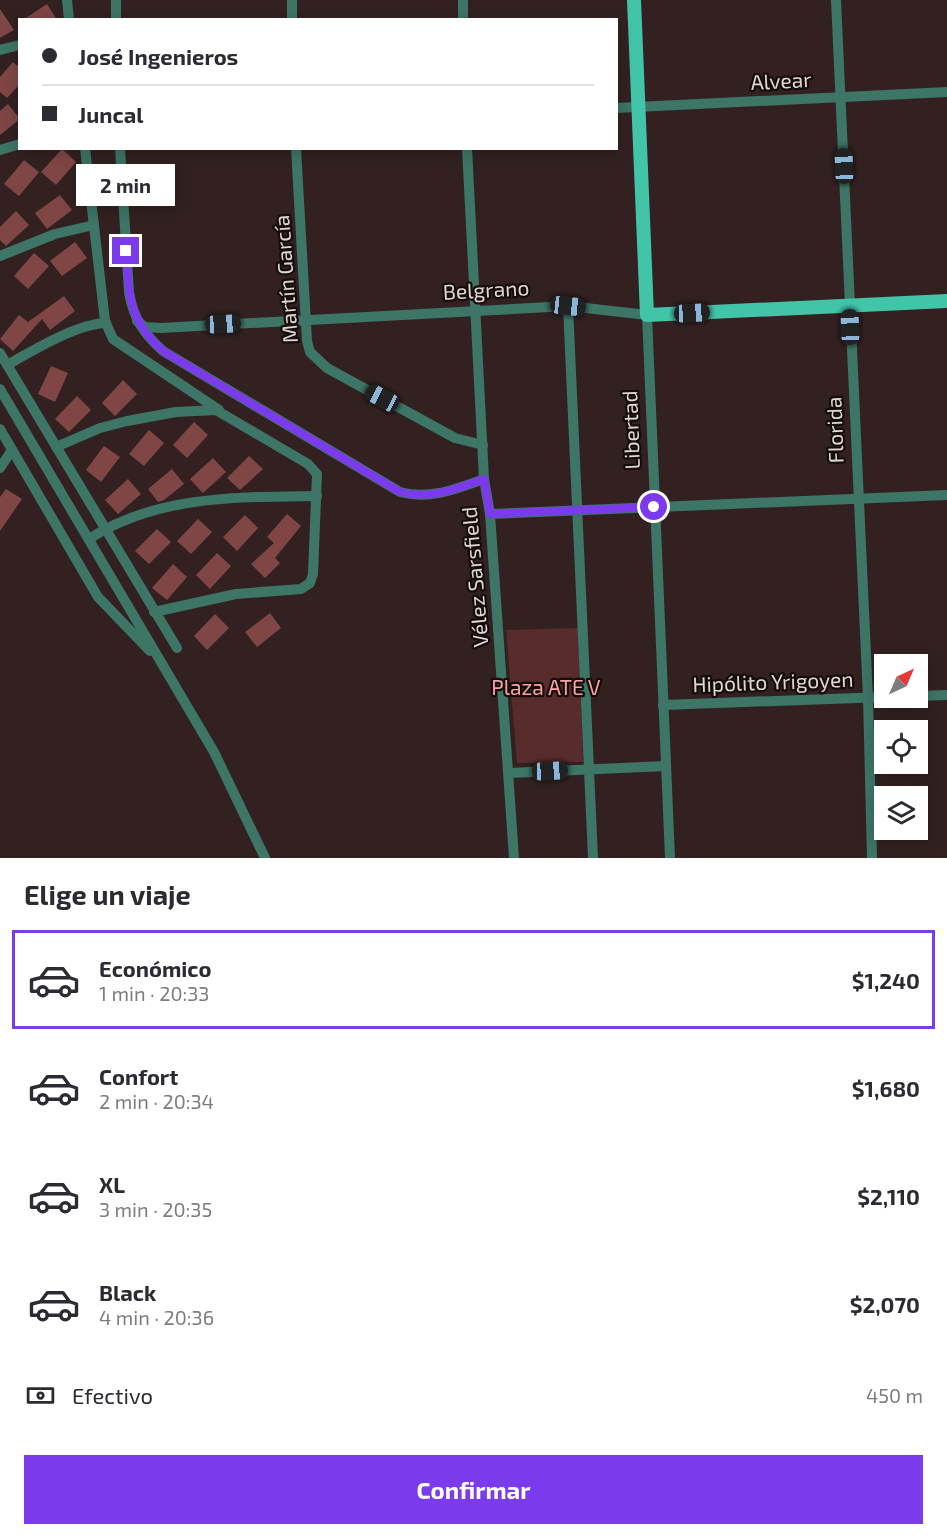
<!DOCTYPE html>
<html lang="es">
<head>
<meta charset="utf-8">
<style>
  :root { --surface:#fff; --page:#f7f7f7; --text:#2b2b33; --muted:#7c7c81; --line:#e1e1e2; --accent:#7c3aed }
  body { margin:0; font-family:"Exo 2",sans-serif; background:var(--page); color:var(--text); height:100vh; display:flex; flex-direction:column; font-size:22px; white-space:nowrap }
  * { box-sizing:border-box; margin:0 }
  p { font-size:20px; color:var(--muted) }
  .icon { flex:none; width:33px; height:33px; fill:none; stroke:currentColor; stroke-width:2; stroke-linecap:round; stroke-linejoin:round }
  .map { position:relative; height:858px; overflow:hidden }
  .drawer { display:flex; flex-direction:column; background:var(--surface); flex:1 }
  .drawer>* { flex:none }
  .banner { position:absolute; left:18px; top:18px; width:600px; height:132px; border-radius:0px; box-shadow:0 3px 15px #0003; display:grid; align-content:center; height:132px; padding:0 24px; background:var(--surface) }
  .needle { width:39px; rotate:44deg }
  .buttons { position:absolute; left:874px; top:654px; display:grid; gap:12px }
  .buttons a { display:grid; place-items:center; width:54px; height:54px; border-radius:0px; background:var(--surface); box-shadow:0 3px 15px #0003; font-size:30px }
  .end { position:absolute; width:27px; height:27px; margin:-14px; border:8px solid #7c3aed; background:#fff; box-shadow:0 0 0 3px #fff }
  .from { border-radius:50% }
  .bubble { position:absolute; height:42px; border-radius:0px; background:var(--surface); box-shadow:0 3px 15px #0003; font-size:20px; font-weight:700; line-height:42px; text-align:center }
  .car { position:absolute; width:18px; height:36px; margin:-18px -9px; border-radius:8px; box-shadow:0 0 4px 2px #0007; background:linear-gradient(#222 24%,#8ab4d8 0 40%,#222 0 76%,#8ab4d8 0 86%,#222 0) }
  .banner b { display:flex; align-items:center; gap:21px; height:57px; font-size:22px }
  .banner b+b { border-top:2px solid var(--line) }
  .banner i { width:15px; height:15px; background:var(--text) }
  ul { padding:0; list-style:none }
  li { display:flex; align-items:center; gap:18px; height:99px; margin:0 12px 9px; padding:0 12px; border:3px solid transparent; border-radius:0px }
  li div { flex:1 }
  li b { display:block; font-size:22px }
  li em { font-style:normal; font-weight:700 }
  li.current { border-color:var(--accent) }
  li>.icon { width:54px; height:54px; stroke-width:1.5 }
  h2 { padding:0 24px; font-size:27px; line-height:72px }
  .pay { display:flex; align-items:center; gap:15px; height:66px; padding:0 24px; font-size:22px }
  .pay p { margin-inline-start:auto }
  .action { display:flex; gap:12px; margin-top:auto; padding:12px 24px }
  .action a { flex:1; height:69px; border-radius:0px; background:var(--accent); color:#fff; font-size:24px; font-weight:700; line-height:69px; text-align:center }
  .map>svg:first-child { display:block }
  .green { fill:#582c2c }
  .building { fill:#804646 }
  .lines { fill:none; stroke-linecap:round; stroke-linejoin:round }
  .minor { stroke:#3d7567; stroke-width:10 }
  .major { stroke:#42c4a9; stroke-width:14 }
  .route { stroke:#7c3aed; stroke-width:8 }
  .labels { text-anchor:middle; dominant-baseline:central; stroke-width:4.5; stroke-linejoin:round; paint-order:stroke }
  .street-label { font-size:21px; fill:#e2d6d5; stroke:#140d0c }
  .park-label { font-size:21px; fill:#fda1a0; stroke:#140d0c }
</style>
</head>
<body>
<div class="map">
<svg width="947" height="858" viewBox="0 0 947 858">
  <rect width="100%" height="100%" fill="#322120"/>
  <path class="green" d="M578 628 583 762 517 763 506 630Z"/>
  <g class="building">
    <path d="M47 4 57 20H23Z"/>
    <path d="M0 9 14 30 0 38Z"/>
    <path d="M13 62 20 68V84L7 98 0 92V77Z"/>
    <path d="M8 104 20 119 0 135V111Z"/>
    <path d="M62 149 76 162 56 185 41 172Z"/>
    <path d="M24 160 39 172 19 196 4 184Z"/>
    <path d="M60 195 72 210 47 229 35 213Z"/>
    <path d="M16 211 29 225 6 246 0 240V227Z"/>
    <path d="M75 242 87 258 62 276 50 261Z"/>
    <path d="M34 253 49 266 28 289 14 276Z"/>
    <path d="M64 296 75 311 50 330 42 319 13 351 0 339 19 315 28 322Z"/>
    <path d="M51 366 68 373 55 402 38 394Z"/>
    <path d="M123 380 137 394 115 416 102 403Z"/>
    <path d="M77 396 91 410 69 432 55 419Z"/>
    <path d="M194 422 208 435 187 458 173 445Z"/>
    <path d="M149 430 164 443 144 466 129 454Z"/>
    <path d="M104 446 120 457 101 482 86 470Z"/>
    <path d="M249 456 263 469 240 490 227 478Z"/>
    <path d="M213 458 226 472 203 493 190 479Z"/>
    <path d="M172 469 184 484 164 500 158 502 148 489Z"/>
    <path d="M128 479 141 494 118 514 105 500Z"/>
    <path d="M6 489 22 499 0 531V497Z"/>
    <path d="M287 514 301 526 275 558 280 563 265 578 251 564 274 543 267 537Z"/>
    <path d="M245 515 258 528 237 551 223 537Z"/>
    <path d="M198 519 212 532 191 554 177 541Z"/>
    <path d="M157 529 171 542 149 564 135 551Z"/>
    <path d="M217 553 231 566 210 589 196 575Z"/>
    <path d="M173 564 187 577 167 600 152 588Z"/>
    <path d="M270 613 281 628 257 647 245 632Z"/>
    <path d="M215 614 229 628 207 650 194 636Z"/>
  </g>
  <g class="lines">
    <g class="minor">
      <path d="M67 0 69 20"/>
      <path d="M116 0V20"/>
      <path d="M292 0V20"/>
      <path d="M463 0V20"/>
      <path d="M836 0 868 698 872 858"/>
      <path d="M0 50 20 45"/>
      <path d="M616 108 947 92"/>
      <path d="M85 148 105 321 113 339 219 410"/>
      <path d="M120 148 129 292C133 318 144 334 163 351L400 492C430 500 456 489 484 479"/>
      <path d="M296 148 307 341 310 352 327 368 455 438 483 445"/>
      <path d="M467 148 484 479 490 514 514 858"/>
      <path d="M0 150 20 144"/>
      <path d="M0 256 55 234 94 225"/>
      <path d="M568 306 593 858"/>
      <path d="M137 321 145 327 161 328 568 306 647 315 670 858"/>
      <path d="M0 353 177 648"/>
      <path d="M7 365C34 350 76 324 106 323"/>
      <path d="M0 389 214 752 265 858"/>
      <path d="M0 429 98 597 150 651"/>
      <path d="M56 447 100 428 127 421 176 412 216 410 308 464 317 474 313 574 310 583 301 589 236 594 154 612"/>
      <path d="M0 468 12 450"/>
      <path d="M490 514 947 495"/>
      <path d="M89 539C156 495 240 497 317 496"/>
      <path d="M918 696 947 695"/>
      <path d="M663 705 885 697"/>
      <path d="M509 773 666 766"/>
    </g>
    <path class="major" d="M634 0 647 315 947 301"/>
  </g>
  <g class="lines">
    <path class="route" d="M126 251C129 295 128 320 163 351L400 492C430 500 456 489 484 479L490 514 654 507"/>
  </g>
  <g class="labels">
    <g class="street-label">
      <text transform="translate(781 80) rotate(-3)">Alvear</text>
      <text transform="translate(285 279) rotate(-94)">Martín García</text>
      <text transform="translate(486 289) rotate(-3)">Belgrano</text>
      <text transform="translate(630 430) rotate(-92)">Libertad</text>
      <text transform="translate(834 430) rotate(-92)">Florida</text>
      <text transform="translate(474 577) rotate(-95)">Vélez Sarsfield</text>
      <text transform="translate(773 681) rotate(-2)">Hipólito Yrigoyen</text>
    </g>
    <g class="park-label">
      <text x="546" y="686">Plaza ATE V</text>
    </g>
  </g>
</svg>
<div class="buttons">
<a><svg class="needle" viewBox="-14 -14 28 28"><path d="M0-13l5 13h-10z" fill="#e53935"/><path d="M0 13l5-13h-10z" fill="#7c7c81"/></svg></a>
<a><svg class="icon" aria-label="locate" viewBox="0 0 24 24"><circle cx="12" cy="12" r="6"/><path d="M12 2v4M12 18v4M2 12h4M18 12h4"/></svg></a>
<a><svg class="icon" aria-label="layers" viewBox="0 0 24 24"><path d="M12 4l9 5-9 5-9-5zM3 14l9 5 9-5"/></svg></a>
</div>
<i class="end from" style="left:654px;top:507px"></i>
<i class="end" style="left:126px;top:251px"></i>
<div class="bubble" style="left:76px;top:164px;width:99px">2 min</div>
<i class="car" style="left:844px;top:166px;rotate:358deg"></i>
<i class="car" style="left:568px;top:306px;rotate:96deg"></i>
<i class="car" style="left:692px;top:313px;rotate:87deg"></i>
<i class="car" style="left:223px;top:324px;rotate:87deg"></i>
<i class="car" style="left:850px;top:327px;rotate:358deg"></i>
<i class="car" style="left:382px;top:398px;rotate:298deg"></i>
<i class="car" style="left:550px;top:771px;rotate:87deg"></i>
<div class="banner">
<b><i class="from"></i>José Ingenieros</b>
<b><i></i>Juncal</b>
</div>
</div>
<section class="drawer">
<h2>Elige un viaje</h2>
<ul>
<li class="current"><svg class="icon" aria-label="car" viewBox="0 0 24 24"><path d="M5 17H2v-5l4-1 3-4h7l3 4 3 1v5h-3M9 17h6M6 11h13"/><circle cx="7" cy="17" r="2"/><circle cx="17" cy="17" r="2"/></svg><div><b>Económico</b><p>1 min · 20:33</p></div><em>$1,240</em></li>
<li><svg class="icon" aria-label="car" viewBox="0 0 24 24"><path d="M5 17H2v-5l4-1 3-4h7l3 4 3 1v5h-3M9 17h6M6 11h13"/><circle cx="7" cy="17" r="2"/><circle cx="17" cy="17" r="2"/></svg><div><b>Confort</b><p>2 min · 20:34</p></div><em>$1,680</em></li>
<li><svg class="icon" aria-label="car" viewBox="0 0 24 24"><path d="M5 17H2v-5l4-1 3-4h7l3 4 3 1v5h-3M9 17h6M6 11h13"/><circle cx="7" cy="17" r="2"/><circle cx="17" cy="17" r="2"/></svg><div><b>XL</b><p>3 min · 20:35</p></div><em>$2,110</em></li>
<li><svg class="icon" aria-label="car" viewBox="0 0 24 24"><path d="M5 17H2v-5l4-1 3-4h7l3 4 3 1v5h-3M9 17h6M6 11h13"/><circle cx="7" cy="17" r="2"/><circle cx="17" cy="17" r="2"/></svg><div><b>Black</b><p>4 min · 20:36</p></div><em>$2,070</em></li>
</ul>
<div class="pay"><svg class="icon" aria-label="cash" viewBox="0 0 24 24"><path d="M3 7h18v10H3z"/><circle cx="12" cy="12" r="2"/></svg>Efectivo<p>450 m</p></div>
<div class="action"><a>Confirmar</a></div>
</section>
</body>
</html>
